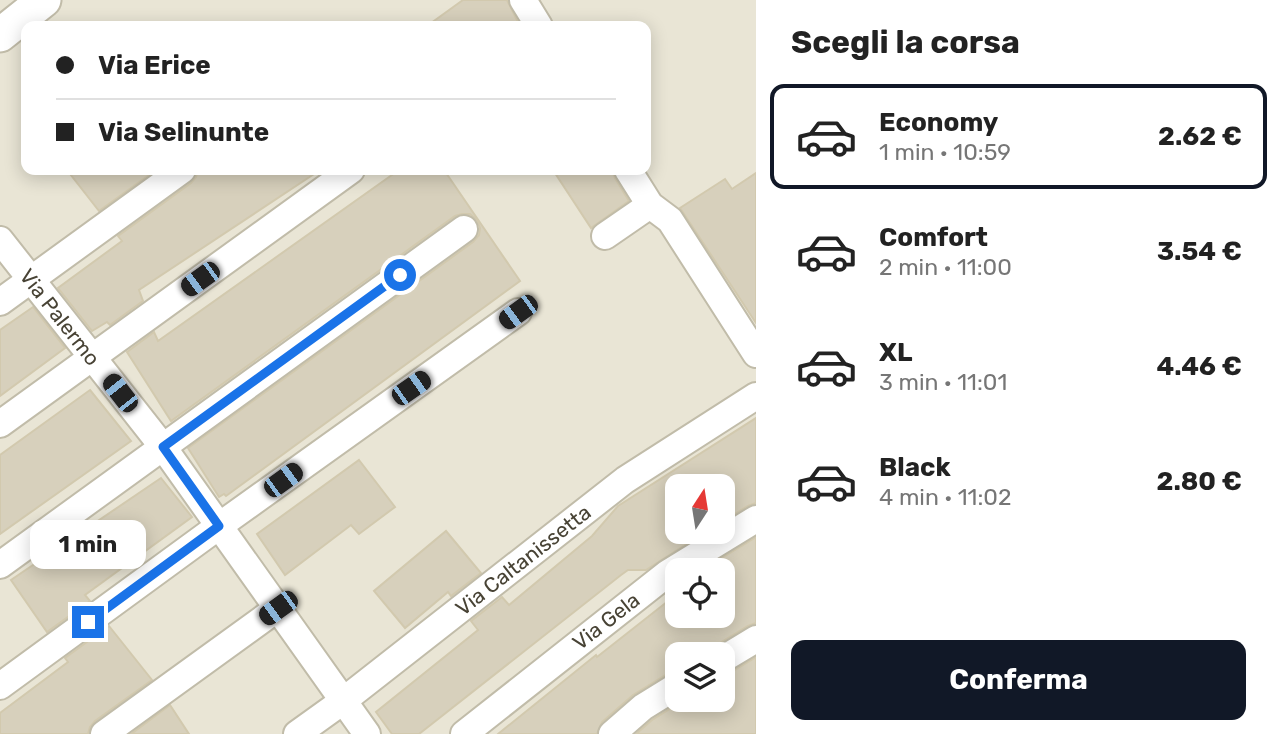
<!DOCTYPE html>
<html lang="it">
<head>
<meta charset="utf-8">
<style>
  :root { --surface:#fff; --page:#f6f6f6; --text:#222; --muted:#767676; --line:#e0e0e0; --accent:#111827 }
  body { margin:0; font-family:Rubik,sans-serif; background:var(--page); color:var(--text); height:100vh; display:flex; flex-direction:column; font-size:26px; white-space:nowrap }
  * { box-sizing:border-box; margin:0 }
  p { font-size:23px; color:var(--muted) }
  .icon { flex:none; width:38px; height:38px; fill:none; stroke:currentColor; stroke-width:2; stroke-linecap:round; stroke-linejoin:round }
  .map { position:relative; flex:1; overflow:hidden }
  .details { display:flex; flex-direction:column; background:var(--surface); width:525px }
  .details>* { flex:none }
  .top-card { position:absolute; left:21px; top:21px; width:630px; height:154px; border-radius:14px; box-shadow:0 4px 18px #0003; display:grid; align-content:center; height:154px; padding:0 35px; background:var(--surface) }
  .needle { width:46px; rotate:12deg }
  .controls { position:absolute; left:665px; top:474px; display:grid; gap:14px }
  .controls a { display:grid; place-items:center; width:70px; height:70px; border-radius:14px; background:var(--surface); box-shadow:0 4px 18px #0003; font-size:35px }
  .end { position:absolute; width:32px; height:32px; margin:-16px; border:9px solid #1a73e8; background:#fff; box-shadow:0 0 0 4px #fff }
  .from { border-radius:50% }
  .bubble { position:absolute; height:49px; border-radius:14px; background:var(--surface); box-shadow:0 4px 18px #0003; font-size:23px; font-weight:700; line-height:49px; text-align:center }
  .car { position:absolute; width:21px; height:42px; margin:-21px -10px; border-radius:9px; box-shadow:0 0 5px 2px #0007; background:linear-gradient(#222 24%,#8ab4d8 0 40%,#222 0 76%,#8ab4d8 0 86%,#222 0) }
  .top-card b { display:flex; align-items:center; gap:24px; height:66px; font-size:26px }
  .top-card b+b { border-top:2px solid var(--line) }
  .top-card i { width:18px; height:18px; background:var(--text) }
  ul { padding:0; list-style:none }
  li { display:flex; align-items:center; gap:21px; height:105px; margin:0 14px 10px; padding:0 21px; border:4px solid transparent; border-radius:14px }
  li div { flex:1 }
  li b { display:block; font-size:26px }
  li em { font-style:normal; font-weight:700 }
  li.selected { border-color:var(--accent) }
  li>.icon { width:63px; height:63px; stroke-width:1.5 }
  h2 { padding:0 35px; font-size:32px; line-height:84px }
  .primary-button { display:flex; gap:14px; margin-top:auto; padding:14px 35px }
  .primary-button a { flex:1; height:80px; border-radius:14px; background:var(--accent); color:#fff; font-size:28px; font-weight:700; line-height:80px; text-align:center }
  main { display:flex; flex:1; min-height:0 }
  .map>svg:first-child { display:block }
  .residential { fill:#e9e5d5; fill-rule:evenodd }
  .building { fill:#d7d0bc; stroke:#d2c9ae; stroke-width:2 }
  .lines { fill:none; stroke-linecap:round; stroke-linejoin:round }
  .minor-casing { stroke:#c1bca9; stroke-width:30 }
  .tertiary-casing { stroke:#c1bca9; stroke-width:37 }
  .minor { stroke:#fff; stroke-width:26 }
  .tertiary { stroke:#fff; stroke-width:33 }
  .route { stroke:#1a73e8; stroke-width:9 }
  .labels { text-anchor:middle; dominant-baseline:central; stroke-width:7; stroke-linejoin:round; paint-order:stroke }
  .street-label { font-size:21px; fill:#484335; stroke:#fff }
</style>
</head>
<body>
<main>
<div class="map">
<svg width="756" height="734" viewBox="0 0 756 734">
  <rect width="100%" height="100%" fill="#f5f2e7"/>
  <path class="residential" d="M0 0H756V734H0ZM26 26H646V170H26ZM677 486H723V532H677ZM677 570H723V616H677ZM677 654H723V700H677Z"/>
  <g class="building">
    <path d="M463 0H507L518 22 511 26H427Z"/>
    <path d="M67 170H156L99 211Z"/>
    <path d="M198 170H320L139 290 143 301 110 325 107 322 92 331 58 288 122 241 118 236 191 183 196 177Z"/>
    <path d="M399 170H444L520 281 226 496 224 494 219 497 188 448 473 242 479 235 480 228 477 220 470 214H462L455 216 171 421 127 352 154 332 158 341Z"/>
    <path d="M553 170H612L615 178 629 201 591 228Z"/>
    <path d="M756 173V323L680 208 725 179 732 189Z"/>
    <path d="M33 307 65 348 0 396V330Z"/>
    <path d="M90 390 131 441 0 534V455Z"/>
    <path d="M756 418V503L748 506 723 521V486H677V532H705L646 570H628L621 575 419 734H392L376 712 478 630 471 621 502 597 509 605 592 536 618 506Z"/>
    <path d="M359 460 395 507 359 534 351 525 285 575 257 534Z"/>
    <path d="M161 478 192 517 85 595 90 601 47 632 11 580Z"/>
    <path d="M446 531 481 573 451 596 448 592 405 628 374 591Z"/>
    <path d="M756 537V623L748 626 715 646 708 654H677V670L669 673 633 695 602 722 597 734H498L596 655 597 657 677 594V616H723V570H702Z"/>
    <path d="M109 626 152 680 95 721 90 727 88 734H0V713L68 662 65 658Z"/>
    <path d="M756 657V734H636L652 720 684 700H723V675L731 672Z"/>
    <path d="M170 705 189 734H131Z"/>
  </g>
  <g class="lines">
    <g class="minor-casing">
      <g id="minor">
        <path d="M523 0 539 26"/>
        <path d="M628 170 650 205 670 220 756 354"/>
        <path d="M605 236 650 205"/>
        <path d="M0 240 163 447 367 734"/>
        <path d="M0 302 182 170"/>
        <path d="M0 424 351 170"/>
        <path d="M0 565 464 229"/>
        <path d="M723 659 756 639"/>
        <path d="M0 686 219 526 518 312"/>
        <path d="M104 734 278 608"/>
        <path d="M297 734 343 701 625 480 756 396"/>
        <path d="M464 734 668 573 756 519"/>
        <path d="M612 734 643 707 677 686"/>
      </g>
    </g>
    <g class="tertiary-casing">
      <path id="tertiary" d="M0 35 44 0"/>
    </g>
    <use href="#minor" class="minor"/>
    <use href="#tertiary" class="tertiary"/>
  </g>
  <g class="lines">
    <path class="route" d="M88 622 219 526 163 447 400 275"/>
  </g>
  <g class="labels">
    <g class="street-label">
      <text transform="translate(60 317) rotate(52)">Via Palermo</text>
      <text transform="translate(523 560) rotate(-38)">Via Caltanissetta</text>
      <text transform="translate(606 621) rotate(-38)">Via Gela</text>
    </g>
  </g>
</svg>
<div class="controls">
<a><svg class="needle" viewBox="-14 -14 28 28"><path d="M0-13l5 13h-10z" fill="#e53935"/><path d="M0 13l5-13h-10z" fill="#767676"/></svg></a>
<a><svg class="icon" aria-label="locate" viewBox="0 0 24 24"><circle cx="12" cy="12" r="6"/><path d="M12 2v4M12 18v4M2 12h4M18 12h4"/></svg></a>
<a><svg class="icon" aria-label="layers" viewBox="0 0 24 24"><path d="M12 4l9 5-9 5-9-5zM3 14l9 5 9-5"/></svg></a>
</div>
<i class="end from" style="left:400px;top:275px"></i>
<i class="end" style="left:88px;top:622px"></i>
<div class="bubble" style="left:30px;top:520px;width:116px">1 min</div>
<i class="car" style="left:200px;top:279px;rotate:234deg"></i>
<i class="car" style="left:518px;top:312px;rotate:234deg"></i>
<i class="car" style="left:411px;top:388px;rotate:55deg"></i>
<i class="car" style="left:120px;top:393px;rotate:322deg"></i>
<i class="car" style="left:283px;top:480px;rotate:54deg"></i>
<i class="car" style="left:278px;top:608px;rotate:234deg"></i>
<div class="top-card">
<b><i class="from"></i>Via Erice</b>
<b><i></i>Via Selinunte</b>
</div>
</div>
<section class="details">
<h2>Scegli la corsa</h2>
<ul>
<li class="selected"><svg class="icon" aria-label="car" viewBox="0 0 24 24"><path d="M5 17H2v-5l4-1 3-4h7l3 4 3 1v5h-3M9 17h6M6 11h13"/><circle cx="7" cy="17" r="2"/><circle cx="17" cy="17" r="2"/></svg><div><b>Economy</b><p>1 min · 10:59</p></div><em>2.62 €</em></li>
<li><svg class="icon" aria-label="car" viewBox="0 0 24 24"><path d="M5 17H2v-5l4-1 3-4h7l3 4 3 1v5h-3M9 17h6M6 11h13"/><circle cx="7" cy="17" r="2"/><circle cx="17" cy="17" r="2"/></svg><div><b>Comfort</b><p>2 min · 11:00</p></div><em>3.54 €</em></li>
<li><svg class="icon" aria-label="car" viewBox="0 0 24 24"><path d="M5 17H2v-5l4-1 3-4h7l3 4 3 1v5h-3M9 17h6M6 11h13"/><circle cx="7" cy="17" r="2"/><circle cx="17" cy="17" r="2"/></svg><div><b>XL</b><p>3 min · 11:01</p></div><em>4.46 €</em></li>
<li><svg class="icon" aria-label="car" viewBox="0 0 24 24"><path d="M5 17H2v-5l4-1 3-4h7l3 4 3 1v5h-3M9 17h6M6 11h13"/><circle cx="7" cy="17" r="2"/><circle cx="17" cy="17" r="2"/></svg><div><b>Black</b><p>4 min · 11:02</p></div><em>2.80 €</em></li>
</ul>
<div class="primary-button"><a>Conferma</a></div>
</section>
</main>
</body>
</html>
